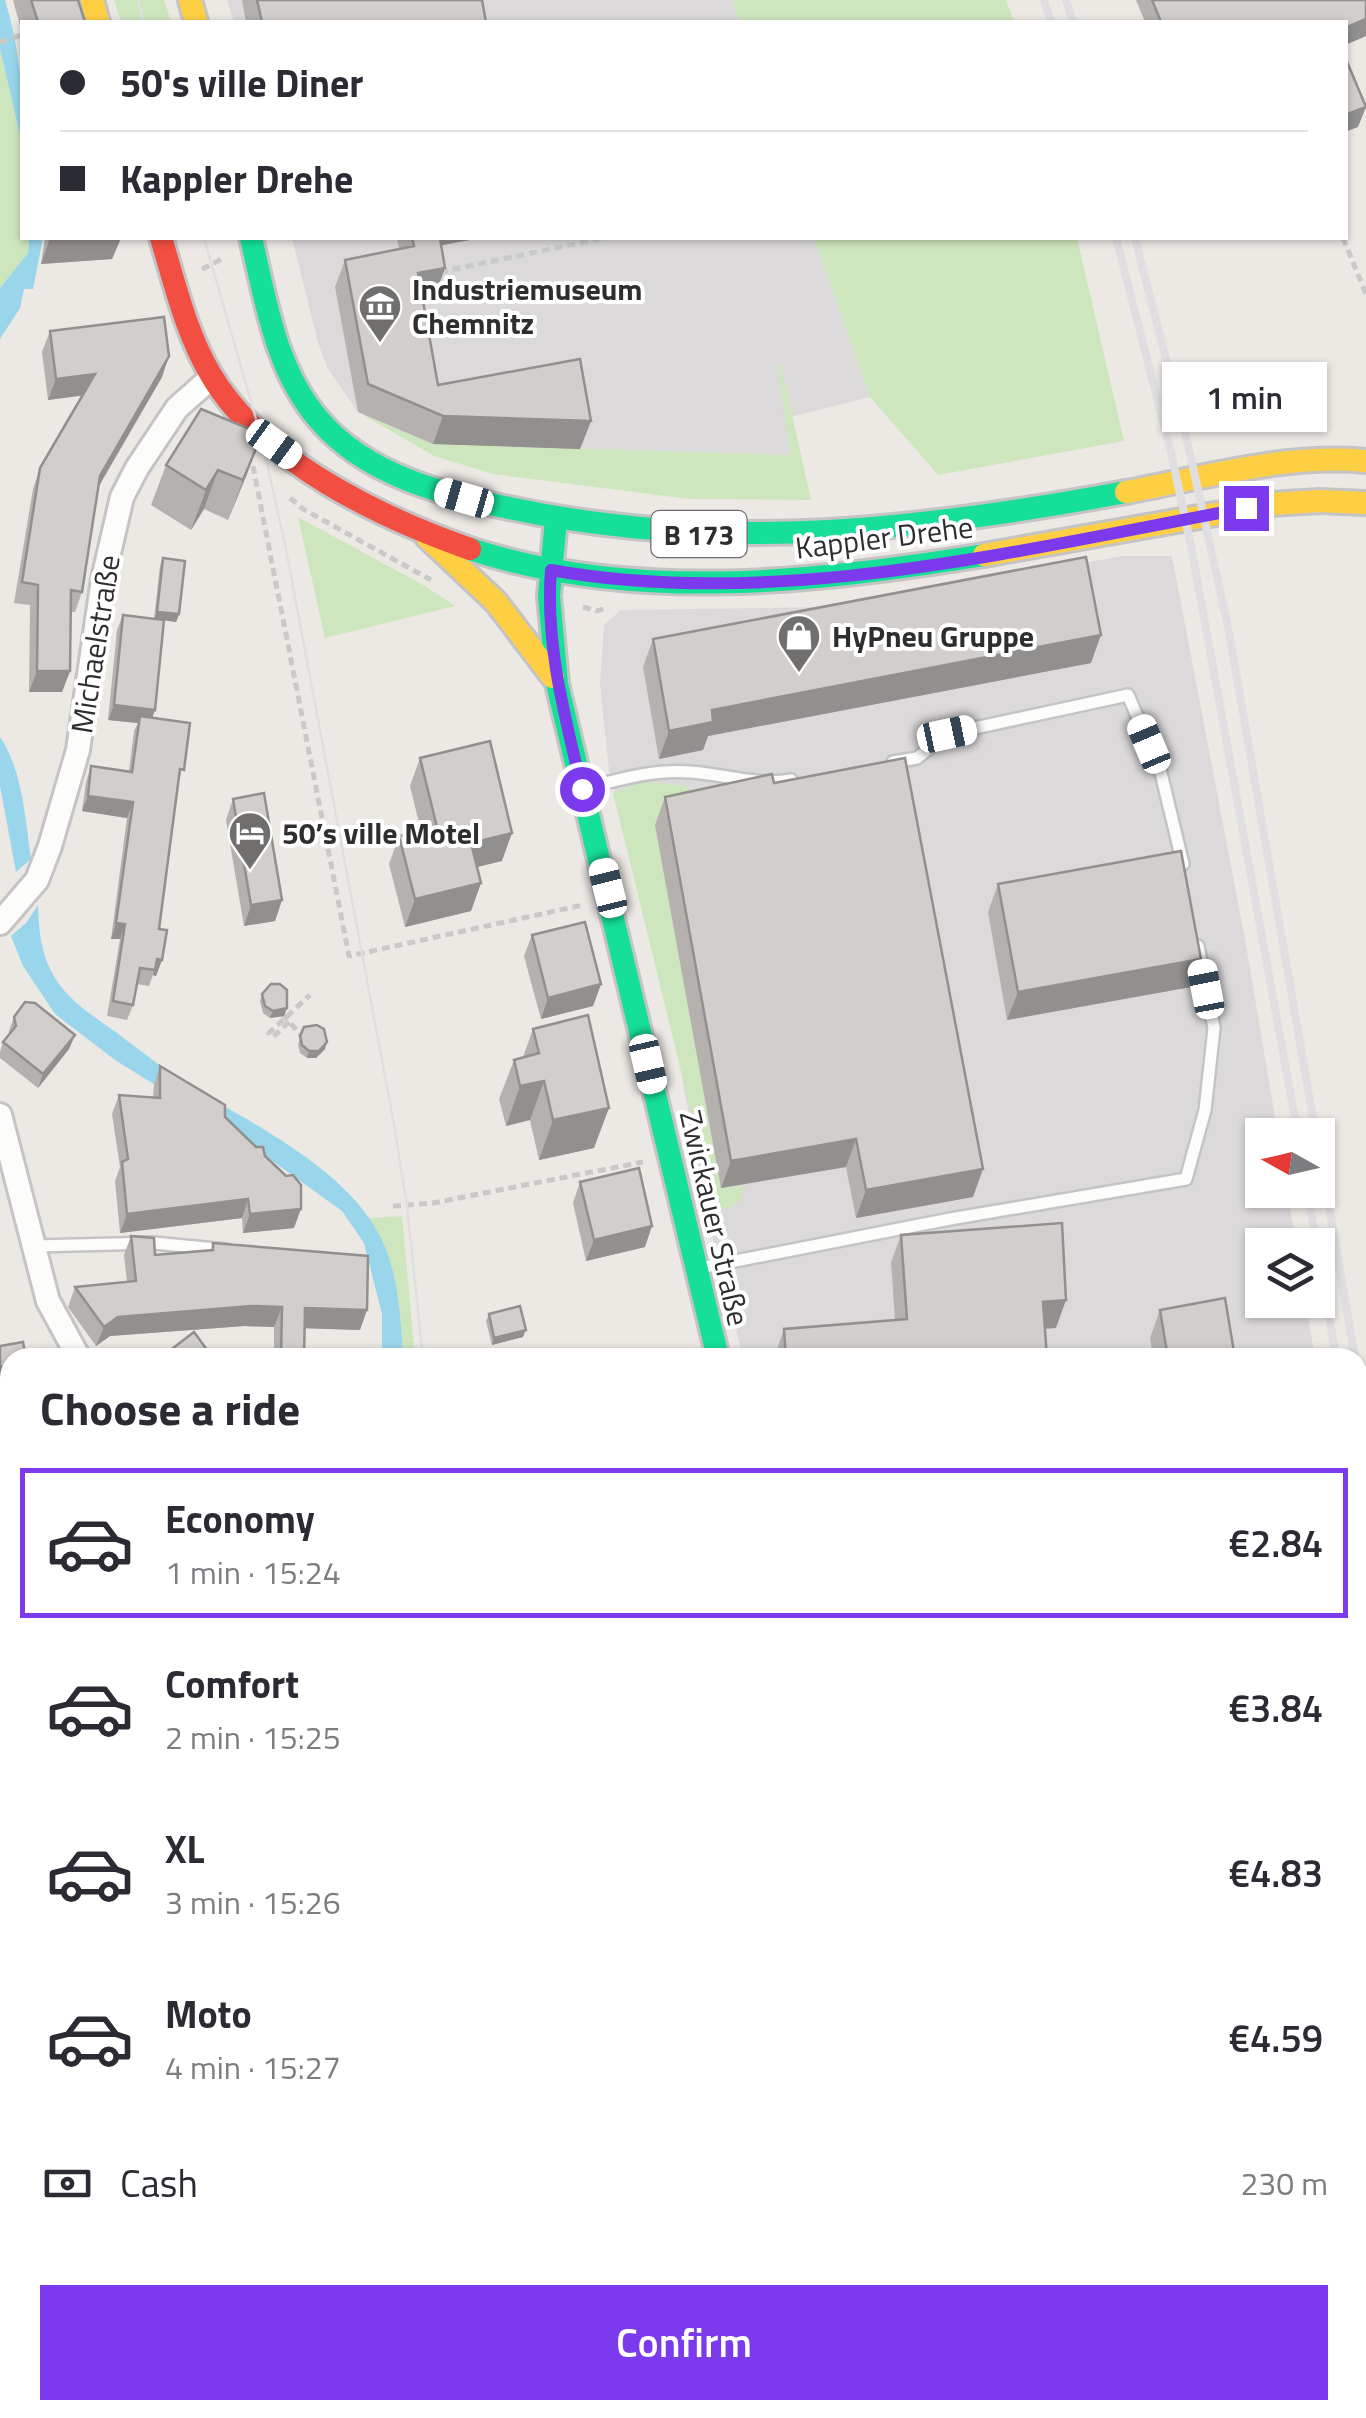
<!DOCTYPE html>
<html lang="en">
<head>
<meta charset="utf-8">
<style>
  :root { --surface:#fff; --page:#f2f2f3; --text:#2b2b33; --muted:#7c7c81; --line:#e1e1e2; --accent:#7c3aed }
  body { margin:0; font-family:"Titillium Web",sans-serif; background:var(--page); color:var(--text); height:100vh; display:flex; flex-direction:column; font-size:38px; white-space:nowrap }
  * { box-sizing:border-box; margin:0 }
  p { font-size:32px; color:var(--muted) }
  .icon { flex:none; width:55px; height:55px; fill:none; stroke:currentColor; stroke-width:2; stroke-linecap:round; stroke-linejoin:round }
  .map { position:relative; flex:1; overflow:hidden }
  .details { position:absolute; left:0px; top:1348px; width:1368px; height:1072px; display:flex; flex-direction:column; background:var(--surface); border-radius:30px 30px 0 0; box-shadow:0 2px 8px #0004 }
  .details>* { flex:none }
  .banner { position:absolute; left:20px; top:20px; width:1328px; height:220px; border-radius:0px; box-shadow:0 2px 8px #0004; display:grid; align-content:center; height:220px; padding:0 40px; background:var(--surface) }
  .needle { width:65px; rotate:278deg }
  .controls { position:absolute; left:1245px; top:1118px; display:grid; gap:20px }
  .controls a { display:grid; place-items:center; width:90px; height:90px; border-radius:0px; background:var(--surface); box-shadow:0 2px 8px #0004; font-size:50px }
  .end { position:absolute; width:45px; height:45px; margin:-22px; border:12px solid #7c3aed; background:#fff; box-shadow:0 0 0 5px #fff }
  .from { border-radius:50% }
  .bubble { position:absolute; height:70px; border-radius:0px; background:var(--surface); box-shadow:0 2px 8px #0004; font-size:32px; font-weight:600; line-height:70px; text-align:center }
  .car { position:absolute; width:30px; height:60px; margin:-30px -15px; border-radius:12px; box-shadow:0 0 8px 2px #0007; background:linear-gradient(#fff 24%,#345 0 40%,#fff 0 76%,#345 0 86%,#fff 0) }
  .banner b { display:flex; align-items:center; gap:35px; height:95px; font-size:38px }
  .banner b+b { border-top:2px solid var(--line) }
  .banner i { width:25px; height:25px; background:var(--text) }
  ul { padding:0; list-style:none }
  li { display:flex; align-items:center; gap:30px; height:150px; margin:0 20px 15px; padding:0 20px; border:5px solid transparent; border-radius:0px }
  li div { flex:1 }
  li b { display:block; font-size:38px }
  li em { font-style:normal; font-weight:600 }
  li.active { border-color:var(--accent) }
  li>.icon { width:90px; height:90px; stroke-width:1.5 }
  h2 { padding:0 40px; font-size:45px; line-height:120px }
  .pay { display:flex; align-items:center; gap:25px; height:110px; padding:0 40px; font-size:38px }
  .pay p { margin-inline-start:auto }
  .primary-button { display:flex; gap:20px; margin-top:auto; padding:20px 40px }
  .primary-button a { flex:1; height:115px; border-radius:0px; background:var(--accent); color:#fff; font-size:40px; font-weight:600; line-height:115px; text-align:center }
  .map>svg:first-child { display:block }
  .industrial { fill:#dcd9db }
  .green { fill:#cee6be }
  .water { fill:#99d6ec }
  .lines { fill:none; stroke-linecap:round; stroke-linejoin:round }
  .lane-casing { stroke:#c5c4c5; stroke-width:16 }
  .street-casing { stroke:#c5c4c5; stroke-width:28 }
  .fast-casing { stroke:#c5c4c5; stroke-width:28 }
  .slow-casing { stroke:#c5c4c5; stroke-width:28 }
  .jam-casing { stroke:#c5c4c5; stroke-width:28 }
  .path { stroke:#c9c9c8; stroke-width:5; stroke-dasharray:8 5; stroke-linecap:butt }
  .lane { stroke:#fcfcfb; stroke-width:11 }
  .street { stroke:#fcfcfb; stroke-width:22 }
  .fast { stroke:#16e098; stroke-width:22 }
  .slow { stroke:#ffcf43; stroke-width:22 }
  .jam { stroke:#f24e42; stroke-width:22 }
  .tram { stroke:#dfdfe1; stroke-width:2.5 }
  .rail { stroke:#dfdfe1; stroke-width:8 }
  .path-bridge { stroke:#c9c9c8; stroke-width:5; stroke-dasharray:8 5; stroke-linecap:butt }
  .wall { fill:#b4b1af }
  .shaded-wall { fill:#92908e }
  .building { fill:#d1cecb; stroke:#92908e; stroke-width:2.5 }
  .route { stroke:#7c3aed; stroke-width:12 }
  .labels { text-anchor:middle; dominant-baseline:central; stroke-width:8; stroke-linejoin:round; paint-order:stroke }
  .shield { fill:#fff; stroke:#6d6d6d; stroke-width:2.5 }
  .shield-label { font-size:28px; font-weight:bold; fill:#2e2e2e }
  .poi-label { font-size:30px; font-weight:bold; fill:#2e2e2e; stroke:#fff; text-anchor:start }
  .street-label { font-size:30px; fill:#2e2e2e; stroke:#fff }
</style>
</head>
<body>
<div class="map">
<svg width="1366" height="2418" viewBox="0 0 1366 2418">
  <rect width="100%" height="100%" fill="#ece8e4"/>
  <g class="industrial">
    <path d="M227 0H733L740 22H234Z"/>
    <path d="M292 238H815L870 397 787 418 792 455 433 444 358 412 328 369 318 343Z"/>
    <path d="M1123 556H1172L1246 945 1278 1135H1262V1190H1287L1296 1245H1262V1300H1305L1315 1357H743L711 1232 661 966 609 770 600 685 604 625 621 610 830 607Z"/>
  </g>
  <g class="green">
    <path d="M114 0H164L171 22H121Z"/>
    <path d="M732 0H1006L1014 22H740Z"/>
    <path d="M0 49 22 143V238H29L28 253 0 288Z"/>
    <path d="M814 238H1077L1124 441 938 475 870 397Z"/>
    <path d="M777 365H781L811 500 689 499 493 474 434 456 358 412 433 444 791 455Z"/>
    <path d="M298 517 425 586 455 606 325 638Z"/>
    <path d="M645 781 685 786 695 792 655 826 721 1188 743 1186 742 1199 729 1209 720 1207 710 1189 613 793Z"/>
    <path d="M402 1216 415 1357H403C401 1311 394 1257 368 1218Z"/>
    <path d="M0 1803 5 1835 10 1846V2410H124L123 2418H0Z"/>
  </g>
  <g class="water">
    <path d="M0 0H5C20 50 23 92 22 143L0 49Z"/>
    <path d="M29 238H43L33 289H24L20 308 0 339V288L28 253Z"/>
    <path d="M0 737C23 771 25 819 31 859L16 872 0 786Z"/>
    <path d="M38 905C39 929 40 949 51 971 66 1000 92 1015 117 1033 140 1050 162 1068 185 1083 250 1123 346 1167 381 1238 398 1272 401 1319 403 1357H382V1314L364 1243 342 1211 242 1139 115 1060 55 1014 23 966 11 936 26 923Z"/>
  </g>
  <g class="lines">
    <g class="lane-casing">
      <g id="lane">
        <path d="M893 762 917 758 947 734 1128 695 1160 769 1183 864"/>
        <path d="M582 789C618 780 653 769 690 772 723 774 757 786 791 780"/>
        <path d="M35 1246 154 1243 226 1250"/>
        <path d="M700 1268 950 1219 1186 1179 1205 1110 1214 1028 1198 946"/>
      </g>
    </g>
    <g class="street-casing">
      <g id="street">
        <path d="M0 923 37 880 50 846 78 750 103 579 122 497 137 468 177 408 212 377"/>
        <path d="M0 1115 48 1301 79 1358"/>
        <path d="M1211 2410 1212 2418"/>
        <path d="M426 2418V2410"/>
      </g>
    </g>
    <g class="fast-casing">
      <g id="fast">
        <path d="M251 238C266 301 275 370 320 421 367 475 441 494 509 508 720 553 915 531 1126 492"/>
        <path d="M556 519 549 596 557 684 718 1358"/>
        <path d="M470 549C635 603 815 582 984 555"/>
        <path d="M1358 1739 1366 1738"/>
      </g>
    </g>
    <g class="slow-casing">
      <g id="slow">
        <path d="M92 0 98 22"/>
        <path d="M190 0 196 22"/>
        <path d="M1126 492C1203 478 1287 453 1366 461"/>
        <path d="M427 537 496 602 553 677"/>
        <path d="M984 555 1272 504 1319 501 1366 503"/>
        <path d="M909 2410V2418"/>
      </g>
    </g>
    <g class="jam-casing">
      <path id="jam" d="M161 238C175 284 186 333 211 375 262 461 379 517 470 549"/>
    </g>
    <g class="path">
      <path d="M0 42 22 35"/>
      <path d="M1343 238 1366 294"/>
      <path d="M202 269 224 258"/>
      <path d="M440 272 604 238"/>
      <path d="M253 466 349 956 583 905"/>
      <path d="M290 498 303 509 431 580"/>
      <path d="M583 607 597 611 606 608"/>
      <path d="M289 1022 273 1037 269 1033 310 995"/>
      <path d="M393 1206 433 1203 643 1162"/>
      <path d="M0 2366 10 2358"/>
      <path d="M121 2418 122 2410"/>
    </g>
    <use href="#lane" class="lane"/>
    <use href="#street" class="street"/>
    <use href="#fast" class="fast"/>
    <use href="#slow" class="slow"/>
    <use href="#jam" class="jam"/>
    <g class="tram">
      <path d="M138 0 144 22"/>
      <path d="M204 238 260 433 285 544 393 1119 407 1206 423 1358"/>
      <path d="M505 2418V2410"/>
    </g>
    <g class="rail">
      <path d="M1044 0 1051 22"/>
      <path d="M1066 0 1073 22"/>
      <path d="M1116 238 1171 452 1191 546 1298 1135"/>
      <path d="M1135 238 1189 449 1229 632 1316 1135"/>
      <path d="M1318 1142 1355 1358"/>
      <path d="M1307 1190 1317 1245"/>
      <path d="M1318 1249 1336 1358"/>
      <path d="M1358 1371 1366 1419"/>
      <path d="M1358 1479 1366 1527"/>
    </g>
    <path class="path-bridge" d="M282 1014 302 1036"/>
  </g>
  <g class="wall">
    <path d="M13 0H78L85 22H22V33Z"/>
    <path d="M242 0H482L486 22H246Z"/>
    <path d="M1136 0H1366V36L1345 45V22H1145Z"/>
    <path d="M45 238H121L112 259 41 264Z"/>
    <path d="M397 238H480L442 245 435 296 423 298 438 385 591 421 580 449 433 444 358 412 335 287 345 260 399 249Z"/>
    <path d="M50 331 162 377 99 486 82 592 75 612H71L70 671 62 692H29L30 605 14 603 33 489 40 468 82 395 48 400 42 352Z"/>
    <path d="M262 434 228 520 204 509 191 530 151 505 166 465Z"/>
    <path d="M163 558 179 614 176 622 164 620 152 717 178 785 159 929 162 960 156 976 153 975 149 986 137 984 133 1005 127 1020 107 1016 120 939H111L127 818 82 811 86 782 91 766 129 771 134 731 138 723 108 720 117 630 123 615 154 619 160 566Z"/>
    <path d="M653 639 1091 663 708 736 703 750 659 759 643 667Z"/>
    <path d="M420 758 502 861 477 867 481 883 471 911 405 927 389 864 399 836 421 831 410 786Z"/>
    <path d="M774 783 973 1197 856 1218 846 1167 721 1188 655 825 665 797Z"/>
    <path d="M233 799 282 900 275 921 244 926 226 820Z"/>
    <path d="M998 884 1191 987 1007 1020 988 912Z"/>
    <path d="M532 935 601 984 593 1006 541 1019 524 956Z"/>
    <path d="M262 994 287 1008 284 1016 270 1018 263 1013 260 1001Z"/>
    <path d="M14 1017 75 1035 69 1049 38 1088 0 1058V1052L3 1042 9 1035V1031Z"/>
    <path d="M304 1027 325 1049 316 1058H307L300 1053 298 1044Z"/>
    <path d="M533 1029 594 1148 539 1160 530 1120 506 1126 499 1099 514 1060 523 1057Z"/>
    <path d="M160 1066 225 1117 265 1156 294 1228 243 1233 242 1218 120 1233 115 1181 120 1167 112 1114 119 1095 153 1097 154 1085Z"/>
    <path d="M580 1182 645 1247 586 1261 573 1203Z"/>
    <path d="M901 1235 1056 1328 1045 1329 1047 1358H774L784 1329 895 1320 891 1262Z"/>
    <path d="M131 1236 155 1255 211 1250 213 1243 360 1330 305 1328 304 1358H274V1327L244 1326 110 1336 96 1346 68 1307 75 1287 127 1282 124 1255Z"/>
    <path d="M1160 1310 1235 1358H1153L1150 1338Z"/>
    <path d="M489 1314 523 1337 492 1345 486 1321Z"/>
    <path d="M1358 2093 1366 2418 1351 2410H1358Z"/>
    <path d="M1105 2410H1166L1163 2418H1107Z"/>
  </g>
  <g class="shaded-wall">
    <path d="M1366 19V36L1345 45V28Z"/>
    <path d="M1366 107 1358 127 1345 132V115Z"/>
    <path d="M50 238H121L112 259 41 264Z"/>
    <path d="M431 238H480L427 248Z"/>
    <path d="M445 268 435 296 408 301 418 273Z"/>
    <path d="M169 356 162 377 93 496 100 476Z"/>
    <path d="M95 374 87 395 48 400 56 379Z"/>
    <path d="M443 416 591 421 580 449 433 444Z"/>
    <path d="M262 434 247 474 228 520 243 480Z"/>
    <path d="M218 470 204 509 191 530 206 490Z"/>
    <path d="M157 612 179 614 176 622 154 619Z"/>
    <path d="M1101 635 1091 663 708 736 703 750 659 759 669 731 712 710Z"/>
    <path d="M37 671H70L62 692H29Z"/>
    <path d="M114 705 155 710 150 724 140 716 138 723 108 720Z"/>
    <path d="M88 796 133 802 127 818 82 811Z"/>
    <path d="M512 833 502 861 460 871 471 843Z"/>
    <path d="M481 883 471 911 405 927 415 899Z"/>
    <path d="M282 900 275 921 244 926 251 905Z"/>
    <path d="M116 923 125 924 120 939H111Z"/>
    <path d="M157 959 162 960 156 976 153 975Z"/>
    <path d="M1201 959 1191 987 1007 1020 1018 992Z"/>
    <path d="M601 984 593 1006 541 1019 548 998Z"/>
    <path d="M287 1008 284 1016 270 1018 273 1011Z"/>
    <path d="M75 1035 69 1049 38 1088 43 1074Z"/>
    <path d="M327 1042 325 1049 316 1058H307L309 1051Z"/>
    <path d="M544 1081 530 1120 506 1126 520 1086Z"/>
    <path d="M609 1108 594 1148 539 1160 553 1120Z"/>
    <path d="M856 1139 846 1167 721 1188 731 1161Z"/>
    <path d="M983 1169 973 1197 856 1218 866 1190Z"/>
    <path d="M248 1199 242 1218 120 1233 127 1214Z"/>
    <path d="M301 1209 294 1228 243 1233 250 1214Z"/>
    <path d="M652 1226 645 1247 586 1261 594 1240Z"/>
    <path d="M1066 1300 1056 1328 1033 1329 1043 1302Z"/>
    <path d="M251 1306 282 1307 274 1327 244 1326 110 1336 96 1346 104 1327 118 1317Z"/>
    <path d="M305 1308 367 1310 360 1330 297 1328Z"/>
    <path d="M526 1330 523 1337 492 1345 494 1338Z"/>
    <path d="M10 1365V1379L0 1381V1367Z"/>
    <path d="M10 1580V1599L0 1602V1582Z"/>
    <path d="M1366 2399V2418H1355L1361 2400Z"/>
    <path d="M1133 2410H1166L1163 2418H1115L1116 2413Z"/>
    <path d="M792 2416V2418H730V2417Z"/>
  </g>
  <g class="building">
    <path d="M31 0H78L85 22H38Z"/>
    <path d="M257 0H482L486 22H262Z"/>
    <path d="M1152 0H1366V19L1345 28V22H1161Z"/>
    <path d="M1345 57 1366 107 1345 115Z"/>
    <path d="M412 238H440L445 268 418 273 438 385 580 359 591 421 443 416 368 384 345 260 414 246Z"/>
    <path d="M164 317 169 356 100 476 82 592 71 590 70 671H37L38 585 22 582 40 468 95 374 56 379 50 331Z"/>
    <path d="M201 409 262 434 243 480 218 470 206 490 166 465Z"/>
    <path d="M1086 557 1101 635 712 710 713 722 669 731 653 639Z"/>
    <path d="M163 558 185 561 179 614 157 612Z"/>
    <path d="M123 615 164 620 155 710 114 705Z"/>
    <path d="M140 716 190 723 184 770 180 769 159 929 167 930 162 960 157 959 155 970 140 968 133 1005 113 1001 125 924 116 923 133 802 88 796 91 766 132 772Z"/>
    <path d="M490 741 512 833 471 843 481 883 415 899 399 836 437 827 420 758Z"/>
    <path d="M905 758 983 1169 866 1190 856 1139 731 1161 665 797 772 774 774 783Z"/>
    <path d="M264 793 282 900 251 905 233 799Z"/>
    <path d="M1181 851 1201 959 1018 992 998 884Z"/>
    <path d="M585 922 601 984 548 998 532 935Z"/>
    <path d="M271 984H280L287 990V1008L273 1011 265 1006 262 994Z"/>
    <path d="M25 1002 35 1003 75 1035 43 1074 3 1042 16 1026 14 1017Z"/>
    <path d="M588 1015 609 1108 553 1120 544 1081 520 1086 514 1060 539 1053 533 1029Z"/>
    <path d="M317 1025 324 1029 327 1042 319 1051H309L302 1045 300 1036 304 1027Z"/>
    <path d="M160 1066 225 1105V1117L256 1147H263L265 1156 286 1176 293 1175 301 1185V1209L250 1214 248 1199 127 1214 122 1162 128 1159 119 1095 160 1098Z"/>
    <path d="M639 1168 652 1226 594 1240 580 1182Z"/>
    <path d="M1062 1223 1066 1300 1043 1302 1047 1358H786L784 1329 907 1319 901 1235Z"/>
    <path d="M131 1236 154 1238 155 1255 213 1250V1243L368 1256 367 1310 305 1308 304 1358H281L282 1307 251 1306 118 1317 104 1327 75 1287 136 1281Z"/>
    <path d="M1225 1298 1235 1358H1168L1160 1310Z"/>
    <path d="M520 1306 526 1330 494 1338 489 1314Z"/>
    <path d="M194 1332 213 1358H160Z"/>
    <path d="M23 1342 26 1358H10V1365L0 1367V1346Z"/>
    <path d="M0 1416 10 1457V1580L0 1582Z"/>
    <path d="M1366 2091V2399L1361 2400 1358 2380V2093Z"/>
    <path d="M319 2410H410V2418H318Z"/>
    <path d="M705 2410H845V2412H850V2418H792V2416L705 2418Z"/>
    <path d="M1356 2411 1357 2418H1307Z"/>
  </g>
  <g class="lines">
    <path class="route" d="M582 789C565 717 545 644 551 570 779 611 1022 549 1246 508"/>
  </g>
  <defs>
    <g id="museum-pin" transform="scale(2.25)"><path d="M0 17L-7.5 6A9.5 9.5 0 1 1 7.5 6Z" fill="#706f6e" stroke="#fff"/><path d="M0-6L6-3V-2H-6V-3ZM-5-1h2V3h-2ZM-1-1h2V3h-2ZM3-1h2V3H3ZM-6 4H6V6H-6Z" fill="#fff"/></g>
    <g id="shop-pin" transform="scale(2.25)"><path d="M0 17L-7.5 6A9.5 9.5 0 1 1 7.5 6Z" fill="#706f6e" stroke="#fff"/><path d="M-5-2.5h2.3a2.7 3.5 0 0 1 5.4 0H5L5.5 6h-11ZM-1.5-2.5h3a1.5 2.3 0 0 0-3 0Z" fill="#fff"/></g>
    <g id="hotel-pin" transform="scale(2.25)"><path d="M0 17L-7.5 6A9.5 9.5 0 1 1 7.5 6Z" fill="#706f6e" stroke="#fff"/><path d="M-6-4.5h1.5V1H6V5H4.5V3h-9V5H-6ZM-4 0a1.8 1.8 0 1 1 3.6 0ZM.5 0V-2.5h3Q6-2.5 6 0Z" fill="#fff"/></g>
  </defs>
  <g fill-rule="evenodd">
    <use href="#museum-pin" x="380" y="306"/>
    <use href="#shop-pin" x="799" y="636"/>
    <use href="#hotel-pin" x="250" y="833"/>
  </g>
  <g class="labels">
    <rect class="shield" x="651.5" y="511" width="95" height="46" rx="8"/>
    <g class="shield-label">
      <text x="699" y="534">B 173</text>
    </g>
    <g class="poi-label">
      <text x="412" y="289">Industriemuseum<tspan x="412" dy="34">Chemnitz</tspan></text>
      <text x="832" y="636">HyPneu Gruppe</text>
      <text x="282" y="833">50’s ville Motel</text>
    </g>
    <g class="street-label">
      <text transform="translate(884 537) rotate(-7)">Kappler Drehe</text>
      <text transform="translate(95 644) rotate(-81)">Michaelstraße</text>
      <text transform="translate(715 1218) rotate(77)">Zwickauer Straße</text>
    </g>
  </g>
</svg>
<div class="controls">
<a><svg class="needle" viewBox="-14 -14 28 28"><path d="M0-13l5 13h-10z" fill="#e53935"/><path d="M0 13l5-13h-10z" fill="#7c7c81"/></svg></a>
<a><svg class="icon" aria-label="layers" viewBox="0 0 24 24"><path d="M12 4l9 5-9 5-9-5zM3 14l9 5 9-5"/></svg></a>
</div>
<i class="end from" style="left:582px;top:789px"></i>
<i class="end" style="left:1246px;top:508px"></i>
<div class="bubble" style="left:1162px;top:362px;width:165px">1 min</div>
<i class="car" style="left:274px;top:444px;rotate:126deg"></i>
<i class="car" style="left:464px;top:498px;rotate:286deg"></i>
<i class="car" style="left:947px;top:734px;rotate:78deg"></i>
<i class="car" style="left:1149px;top:744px;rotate:337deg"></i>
<i class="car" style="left:608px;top:888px;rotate:346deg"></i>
<i class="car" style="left:1206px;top:989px;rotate:349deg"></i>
<i class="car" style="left:648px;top:1064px;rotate:167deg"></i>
<div class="banner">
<b><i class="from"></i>50's ville Diner</b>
<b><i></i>Kappler Drehe</b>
</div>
<section class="details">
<h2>Choose a ride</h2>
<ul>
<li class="active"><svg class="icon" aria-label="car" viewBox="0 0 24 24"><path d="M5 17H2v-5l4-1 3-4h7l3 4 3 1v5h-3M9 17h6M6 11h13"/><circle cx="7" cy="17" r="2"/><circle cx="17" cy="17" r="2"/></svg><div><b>Economy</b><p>1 min · 15:24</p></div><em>€2.84</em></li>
<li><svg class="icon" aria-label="car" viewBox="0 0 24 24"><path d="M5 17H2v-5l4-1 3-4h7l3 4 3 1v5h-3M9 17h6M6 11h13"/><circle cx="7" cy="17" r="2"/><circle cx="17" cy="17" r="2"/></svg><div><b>Comfort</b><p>2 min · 15:25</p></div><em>€3.84</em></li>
<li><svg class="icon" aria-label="car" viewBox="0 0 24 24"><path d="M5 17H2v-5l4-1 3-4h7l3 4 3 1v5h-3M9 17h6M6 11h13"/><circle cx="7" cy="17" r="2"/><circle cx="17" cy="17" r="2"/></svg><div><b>XL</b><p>3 min · 15:26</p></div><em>€4.83</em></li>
<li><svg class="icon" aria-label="car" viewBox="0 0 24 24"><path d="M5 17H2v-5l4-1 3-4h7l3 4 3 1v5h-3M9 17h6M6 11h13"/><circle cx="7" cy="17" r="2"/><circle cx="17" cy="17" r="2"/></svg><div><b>Moto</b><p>4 min · 15:27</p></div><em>€4.59</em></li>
</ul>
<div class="pay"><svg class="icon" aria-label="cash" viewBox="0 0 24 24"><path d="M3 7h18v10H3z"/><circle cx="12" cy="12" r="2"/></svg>Cash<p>230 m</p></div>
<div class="primary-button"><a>Confirm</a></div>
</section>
</div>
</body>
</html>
